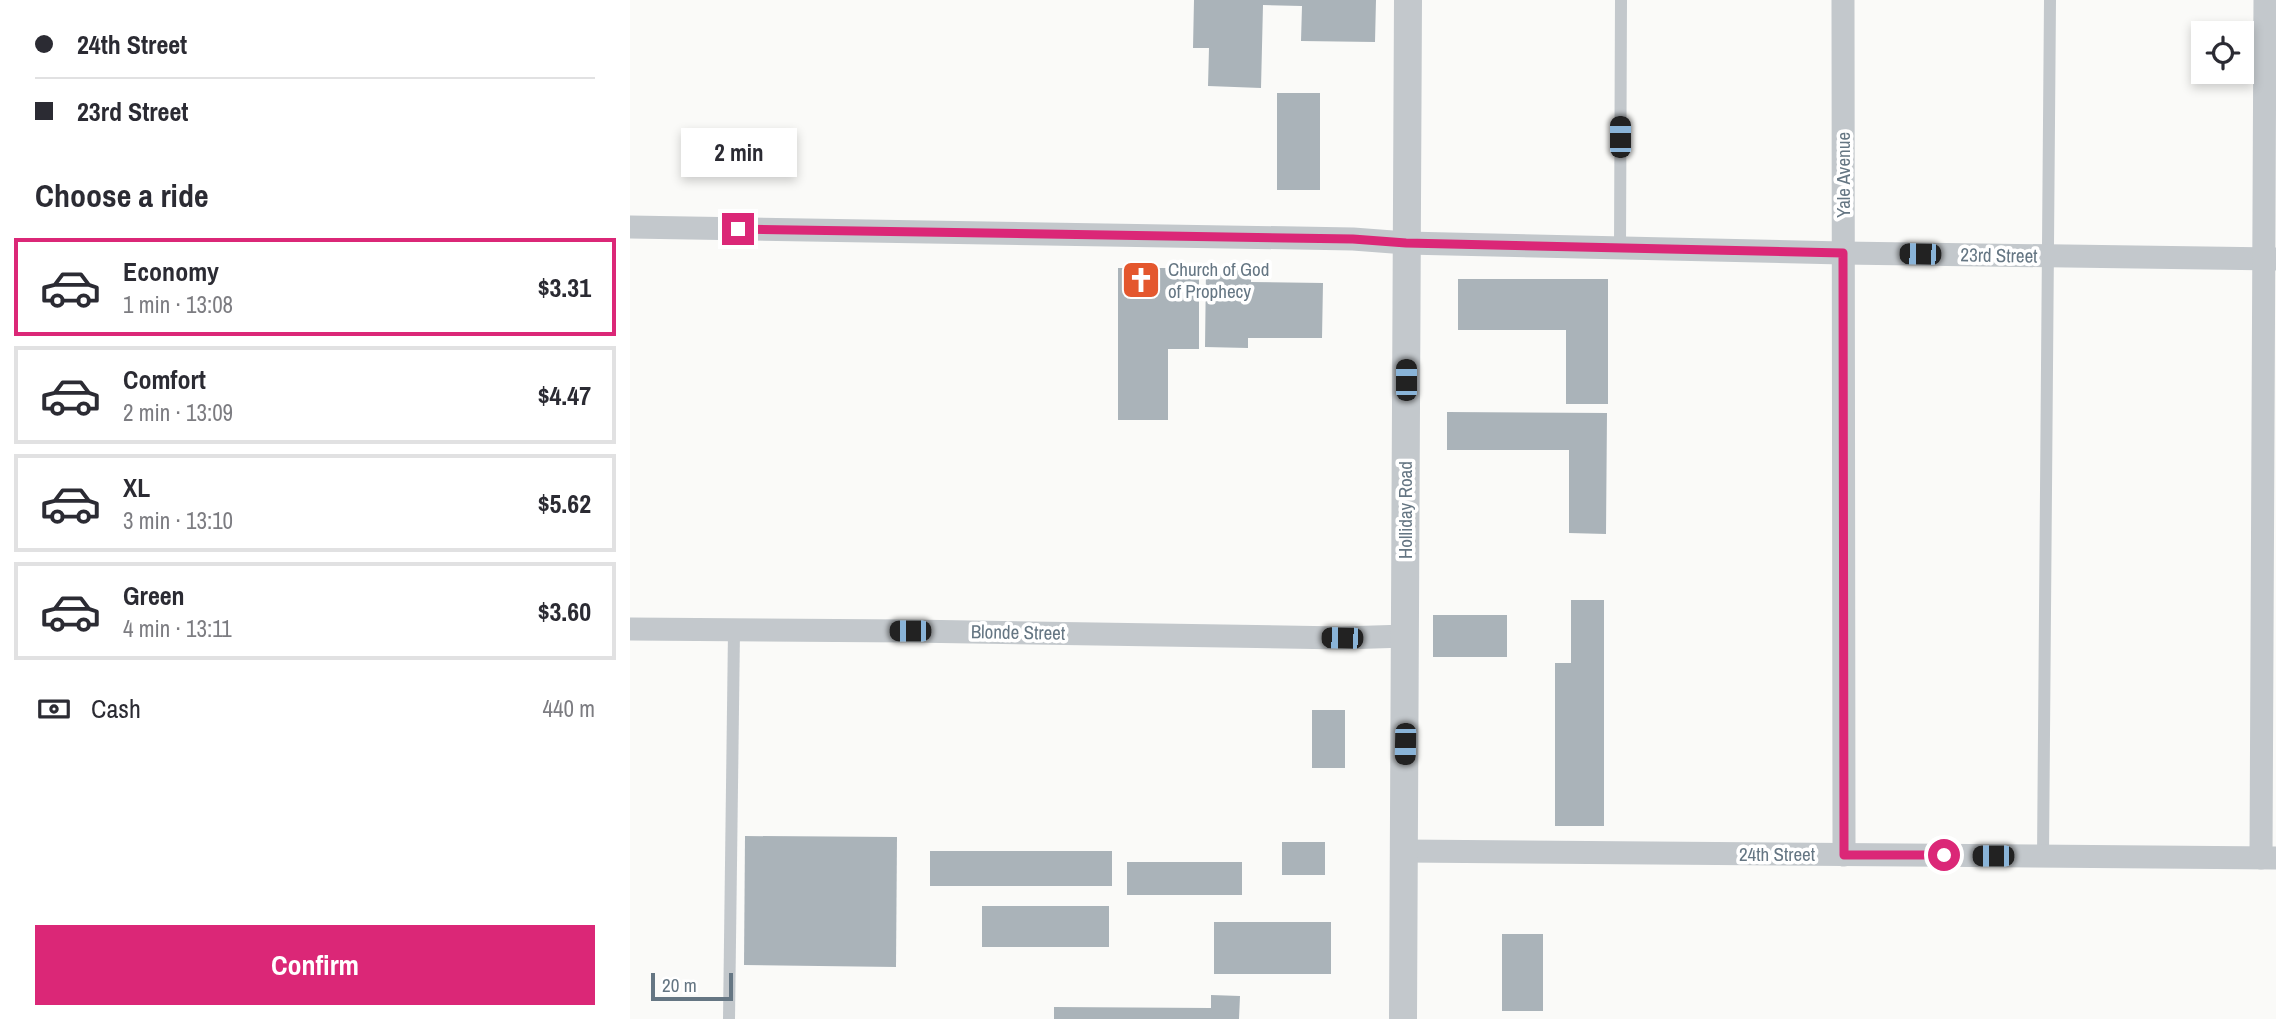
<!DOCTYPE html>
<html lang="en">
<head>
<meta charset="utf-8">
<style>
  :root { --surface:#fff; --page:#f2f2f3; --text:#2b2b33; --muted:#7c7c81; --line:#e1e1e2; --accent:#db2777 }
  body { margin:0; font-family:"Archivo Narrow",sans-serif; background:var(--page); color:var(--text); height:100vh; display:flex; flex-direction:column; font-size:26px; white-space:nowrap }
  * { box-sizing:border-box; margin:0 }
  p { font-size:23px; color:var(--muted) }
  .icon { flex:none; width:38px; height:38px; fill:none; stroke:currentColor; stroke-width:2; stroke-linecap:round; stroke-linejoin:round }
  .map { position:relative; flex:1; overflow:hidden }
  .details { display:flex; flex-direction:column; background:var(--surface); width:630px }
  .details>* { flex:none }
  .guide { display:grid; align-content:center; height:154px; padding:0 35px; background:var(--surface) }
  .fabs { position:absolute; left:1561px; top:21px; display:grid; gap:14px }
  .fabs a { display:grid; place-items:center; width:63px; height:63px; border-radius:0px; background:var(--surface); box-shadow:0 4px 10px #0003; font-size:35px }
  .scale { position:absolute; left:21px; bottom:18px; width:82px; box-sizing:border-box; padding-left:7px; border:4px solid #657683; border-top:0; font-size:19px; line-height:24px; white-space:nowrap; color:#657683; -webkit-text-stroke:5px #fff; paint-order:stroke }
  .end { position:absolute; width:32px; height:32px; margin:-16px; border:9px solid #db2777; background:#fff; box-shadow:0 0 0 4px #fff }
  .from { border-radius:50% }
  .bubble { position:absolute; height:49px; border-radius:0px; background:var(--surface); box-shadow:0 4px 10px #0003; font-size:23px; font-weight:700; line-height:49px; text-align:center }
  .car { position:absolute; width:21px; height:42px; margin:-21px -10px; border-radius:9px; box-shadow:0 0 5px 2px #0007; background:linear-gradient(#222 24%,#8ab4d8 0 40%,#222 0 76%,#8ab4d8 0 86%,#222 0) }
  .guide b { display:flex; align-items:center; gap:24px; height:66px; font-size:26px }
  .guide b+b { border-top:2px solid var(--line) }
  .guide i { width:18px; height:18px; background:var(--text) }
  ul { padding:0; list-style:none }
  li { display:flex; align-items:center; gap:21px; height:98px; margin:0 14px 10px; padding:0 21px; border:4px solid var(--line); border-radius:0px }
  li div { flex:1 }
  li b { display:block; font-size:26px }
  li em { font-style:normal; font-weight:700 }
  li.on { border-color:var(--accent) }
  li>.icon { width:63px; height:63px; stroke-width:1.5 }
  h2 { padding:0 35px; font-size:32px; line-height:84px }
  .pay { display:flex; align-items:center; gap:18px; height:77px; padding:0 35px; font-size:26px }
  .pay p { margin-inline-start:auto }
  .primary-button { display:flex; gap:14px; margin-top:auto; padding:14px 35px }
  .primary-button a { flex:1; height:80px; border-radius:0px; background:var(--accent); color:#fff; font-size:28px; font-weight:700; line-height:80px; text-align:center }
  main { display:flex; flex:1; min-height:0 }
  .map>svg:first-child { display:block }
  .building { fill:#aab3b9 }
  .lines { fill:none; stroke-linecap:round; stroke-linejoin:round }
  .service { stroke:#c3c8cc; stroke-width:12 }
  .minor { stroke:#c3c8cc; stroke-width:23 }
  .tertiary { stroke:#c3c8cc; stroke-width:28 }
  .route { stroke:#db2777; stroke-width:9 }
  .labels { text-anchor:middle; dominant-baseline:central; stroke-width:7; stroke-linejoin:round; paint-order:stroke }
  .street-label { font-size:19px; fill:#657683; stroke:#fff }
  .poi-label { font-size:19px; fill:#657683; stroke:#fff; text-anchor:start }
</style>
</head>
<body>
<main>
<section class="details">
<div class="guide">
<b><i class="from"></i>24th Street</b>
<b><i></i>23rd Street</b>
</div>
<h2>Choose a ride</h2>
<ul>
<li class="on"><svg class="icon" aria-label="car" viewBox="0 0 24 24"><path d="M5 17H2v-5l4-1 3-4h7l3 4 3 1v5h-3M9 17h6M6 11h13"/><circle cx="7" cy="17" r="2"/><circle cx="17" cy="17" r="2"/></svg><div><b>Economy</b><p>1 min · 13:08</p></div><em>$3.31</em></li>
<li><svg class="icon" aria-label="car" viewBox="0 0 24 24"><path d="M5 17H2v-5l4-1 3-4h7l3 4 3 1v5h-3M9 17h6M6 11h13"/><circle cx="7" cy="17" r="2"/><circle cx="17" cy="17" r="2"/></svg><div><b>Comfort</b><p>2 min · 13:09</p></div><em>$4.47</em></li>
<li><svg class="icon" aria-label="car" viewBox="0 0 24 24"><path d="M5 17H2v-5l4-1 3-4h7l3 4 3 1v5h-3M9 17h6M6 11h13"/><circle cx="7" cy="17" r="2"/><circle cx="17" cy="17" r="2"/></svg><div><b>XL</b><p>3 min · 13:10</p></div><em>$5.62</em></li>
<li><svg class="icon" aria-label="car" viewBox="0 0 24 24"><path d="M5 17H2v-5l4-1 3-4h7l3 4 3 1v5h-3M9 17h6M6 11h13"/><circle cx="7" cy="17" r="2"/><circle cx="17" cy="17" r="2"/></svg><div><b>Green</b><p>4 min · 13:11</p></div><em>$3.60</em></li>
</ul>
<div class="pay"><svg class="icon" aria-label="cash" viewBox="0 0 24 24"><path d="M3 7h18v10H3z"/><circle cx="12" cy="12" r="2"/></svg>Cash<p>440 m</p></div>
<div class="primary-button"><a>Confirm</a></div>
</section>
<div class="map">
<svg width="1646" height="1019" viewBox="0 0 1646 1019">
  <rect width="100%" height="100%" fill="#fafaf8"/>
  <g class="building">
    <path d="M564 0H746L745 42 671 41 672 6 633 5 631 88 578 86 579 48H563Z"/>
    <rect x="647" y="93" width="43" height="97"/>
    <path d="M488 268H569V349H538V420H488Z"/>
    <path d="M576 269 621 270V282L693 283 692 338H618V348L575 347Z"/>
    <path d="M828 279H978V404H936V330H828Z"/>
    <path d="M817 412 977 413 976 534 939 533V450H817Z"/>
    <path d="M941 600H974V826H925V663H941Z"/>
    <rect x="803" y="615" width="74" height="42"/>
    <rect x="682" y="710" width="33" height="58"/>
    <path d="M115 836 267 837 266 967 114 965Z"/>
    <rect x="652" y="842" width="43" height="33"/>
    <rect x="300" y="851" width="182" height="35"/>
    <rect x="497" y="862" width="115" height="33"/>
    <rect x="352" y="906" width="127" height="41"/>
    <rect x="584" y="922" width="117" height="52"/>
    <rect x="872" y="934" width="41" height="77"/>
    <path d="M581 995 610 996 609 1019H424V1007L581 1008Z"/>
  </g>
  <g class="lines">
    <g class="service">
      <path d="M990 247 991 0"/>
      <path d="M1413 856 1420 0"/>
      <path d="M99 1019 104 631"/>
    </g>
    <g class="minor">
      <path d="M1213 0 1214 855"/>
      <path d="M0 227 723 239 776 243 1213 253 1646 259"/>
      <path d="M0 629 280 631 712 638 776 636"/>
      <path d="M774 851 1646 858"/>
      <path d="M1631 858 1635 0"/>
    </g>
    <path class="tertiary" d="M773 1019 778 0"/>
  </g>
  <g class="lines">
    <path class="route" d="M108 229 723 239 776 243 1213 253 1214 855H1314"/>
  </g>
  <defs>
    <g id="church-square" transform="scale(2.0125)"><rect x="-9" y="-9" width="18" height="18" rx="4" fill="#e4572e" stroke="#fff"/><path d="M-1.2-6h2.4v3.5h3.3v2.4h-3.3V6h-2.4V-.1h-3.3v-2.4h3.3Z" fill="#fff"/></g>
  </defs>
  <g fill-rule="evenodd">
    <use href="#church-square" x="511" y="280"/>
  </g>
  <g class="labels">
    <g class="street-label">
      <text transform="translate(1213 175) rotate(-90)">Yale Avenue</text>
      <text transform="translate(1369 255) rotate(1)">23rd Street</text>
      <text transform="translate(775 510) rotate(-90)">Holliday Road</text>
      <text transform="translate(388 632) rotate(1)">Blonde Street</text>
      <text x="1147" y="854">24th Street</text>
    </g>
    <g class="poi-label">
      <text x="538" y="269">Church of God<tspan x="538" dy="22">of Prophecy</tspan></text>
    </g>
  </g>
</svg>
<div class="fabs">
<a><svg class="icon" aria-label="locate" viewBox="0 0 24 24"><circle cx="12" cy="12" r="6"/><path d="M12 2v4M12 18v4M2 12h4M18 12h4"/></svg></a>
</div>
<div class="scale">20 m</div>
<i class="end from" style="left:1314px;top:855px"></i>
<i class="end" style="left:108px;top:229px"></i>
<div class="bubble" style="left:51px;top:128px;width:116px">2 min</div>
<i class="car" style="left:990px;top:137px;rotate:0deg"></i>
<i class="car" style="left:1290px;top:254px;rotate:271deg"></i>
<i class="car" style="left:776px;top:380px;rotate:0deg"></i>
<i class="car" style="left:280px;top:631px;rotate:270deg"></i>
<i class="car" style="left:712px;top:638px;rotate:271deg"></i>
<i class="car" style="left:775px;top:744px;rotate:181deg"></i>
<i class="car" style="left:1363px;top:856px;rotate:270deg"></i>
</div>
</main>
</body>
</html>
